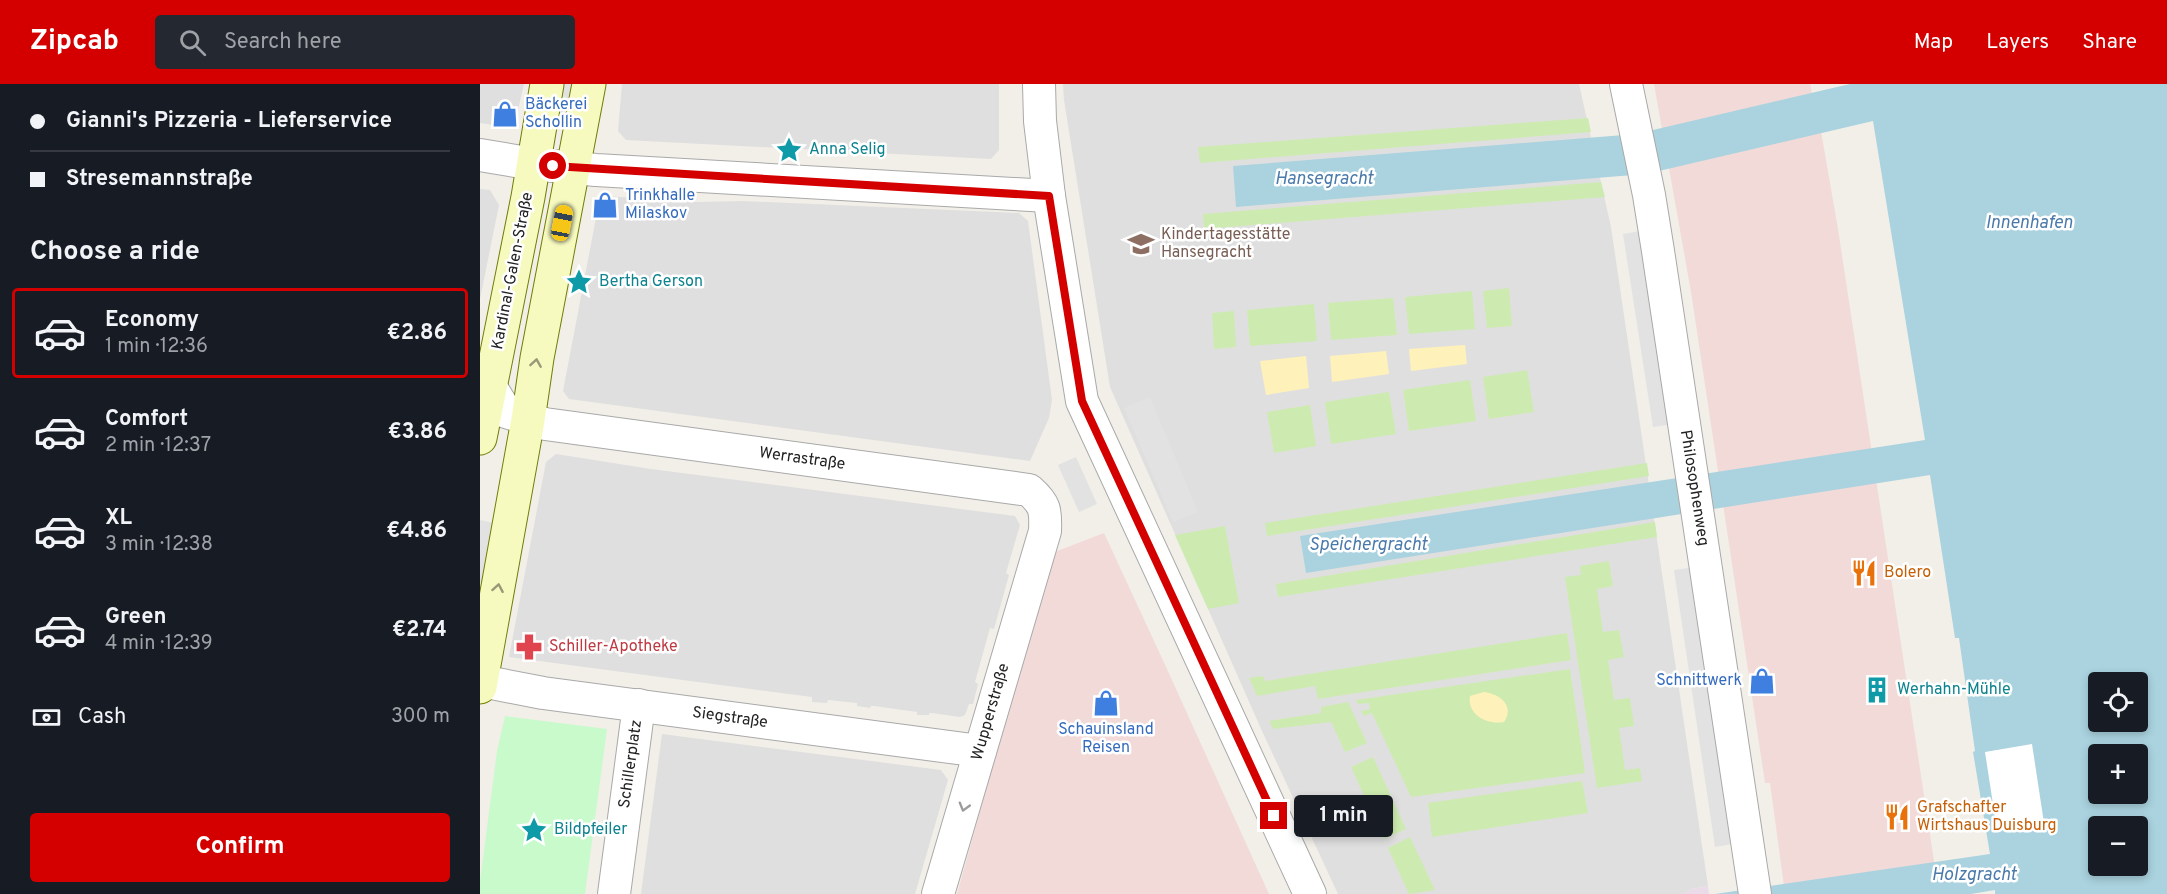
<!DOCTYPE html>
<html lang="en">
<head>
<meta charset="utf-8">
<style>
  :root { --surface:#171b24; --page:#242831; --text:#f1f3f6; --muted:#9ea1a6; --line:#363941; --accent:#d40000 }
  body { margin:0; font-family:Overpass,sans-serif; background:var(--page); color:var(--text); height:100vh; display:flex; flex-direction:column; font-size:22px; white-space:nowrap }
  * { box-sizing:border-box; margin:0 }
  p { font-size:20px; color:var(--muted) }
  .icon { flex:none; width:33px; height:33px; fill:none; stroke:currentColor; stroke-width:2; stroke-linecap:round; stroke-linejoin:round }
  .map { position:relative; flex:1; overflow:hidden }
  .details { display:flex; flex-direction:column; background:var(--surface); width:480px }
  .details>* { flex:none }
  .hud { display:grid; align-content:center; height:132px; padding:0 30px; background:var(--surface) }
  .fabs { position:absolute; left:1608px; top:588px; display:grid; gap:12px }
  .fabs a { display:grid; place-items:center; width:60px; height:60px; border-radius:6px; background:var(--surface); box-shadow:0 3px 9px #0003; font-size:30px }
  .end { position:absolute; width:27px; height:27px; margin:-14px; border:8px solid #d40000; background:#fff; box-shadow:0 0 0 3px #fff }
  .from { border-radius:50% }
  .bubble { position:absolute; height:42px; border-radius:6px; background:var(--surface); box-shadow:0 3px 9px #0003; font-size:20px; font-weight:700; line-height:42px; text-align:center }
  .car { position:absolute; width:18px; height:36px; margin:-18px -9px; border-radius:8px; box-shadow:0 0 4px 2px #0007; background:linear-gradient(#f5c518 24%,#345 0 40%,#f5c518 0 76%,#345 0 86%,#f5c518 0) }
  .hud b { display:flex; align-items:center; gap:21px; height:57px; font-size:22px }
  .hud b+b { border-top:2px solid var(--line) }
  .hud i { width:15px; height:15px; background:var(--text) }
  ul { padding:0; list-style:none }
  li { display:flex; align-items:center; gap:18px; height:90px; margin:0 12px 9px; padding:0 18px; border:3px solid transparent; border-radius:6px }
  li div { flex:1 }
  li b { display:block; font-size:22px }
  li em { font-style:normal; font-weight:700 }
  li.selected { border-color:var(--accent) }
  li>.icon { width:54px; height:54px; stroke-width:1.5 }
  h2 { padding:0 30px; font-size:27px; line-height:72px }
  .pay { display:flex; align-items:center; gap:15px; height:66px; padding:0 30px; font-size:22px }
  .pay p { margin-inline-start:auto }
  .primary-button { display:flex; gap:12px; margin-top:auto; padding:12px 30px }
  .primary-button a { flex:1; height:69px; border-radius:6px; background:var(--accent); color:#fff; font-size:24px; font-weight:700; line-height:69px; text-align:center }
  header { display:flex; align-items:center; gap:36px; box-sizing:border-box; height:84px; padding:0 30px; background:var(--accent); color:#fff }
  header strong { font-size:28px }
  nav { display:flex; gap:33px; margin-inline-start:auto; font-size:21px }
  .search { width:420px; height:54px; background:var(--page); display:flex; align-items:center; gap:15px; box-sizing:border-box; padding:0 21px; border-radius:6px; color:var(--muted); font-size:22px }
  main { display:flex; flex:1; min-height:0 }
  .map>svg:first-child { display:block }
  .residential { fill:#e0dfdf }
  .commercial { fill:#f2dad9 }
  .industrial { fill:#ebdbe8 }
  .grass { fill:#cdebb0 }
  .sand { fill:#fff1ba }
  .park { fill:#c8facc }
  .parking { fill:#e2e2e2 }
  .water { fill:#aad3df; fill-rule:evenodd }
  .pier { fill:#fff }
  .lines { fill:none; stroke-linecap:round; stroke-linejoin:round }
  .minor-casing { stroke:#a9a9a9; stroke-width:34 }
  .secondary-casing { stroke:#707d05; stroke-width:35 }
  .minor { stroke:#fff; stroke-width:32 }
  .secondary { stroke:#f7fabf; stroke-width:33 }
  .oneway { stroke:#979978 }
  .oneway2 { stroke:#9c9c9c }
  .route { stroke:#d40000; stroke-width:8 }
  .labels { text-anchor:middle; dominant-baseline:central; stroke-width:5; stroke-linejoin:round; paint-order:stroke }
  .shop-label { font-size:16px; fill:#366cbe; stroke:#fff; text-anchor:start }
  .culture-label { font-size:16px; fill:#0d838f; stroke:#fff; text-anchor:start }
  .education-label { font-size:16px; fill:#785e54; stroke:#fff; text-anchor:start }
  .street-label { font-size:16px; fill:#222; stroke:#fff }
  .food-label { font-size:16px; fill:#c56008; stroke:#fff; text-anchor:start }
  .health-label { font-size:16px; fill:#be3a42; stroke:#fff; text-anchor:start }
  .water-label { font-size:18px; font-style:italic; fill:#4a7aab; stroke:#fff }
</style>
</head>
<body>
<header>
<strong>Zipcab</strong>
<div class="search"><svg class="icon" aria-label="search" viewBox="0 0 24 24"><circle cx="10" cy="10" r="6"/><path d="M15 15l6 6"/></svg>Search here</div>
<nav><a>Map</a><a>Layers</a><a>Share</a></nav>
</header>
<main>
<section class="details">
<div class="hud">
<b><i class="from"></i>Gianni's Pizzeria - Lieferservice</b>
<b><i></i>Stresemannstraße</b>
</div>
<h2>Choose a ride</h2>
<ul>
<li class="selected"><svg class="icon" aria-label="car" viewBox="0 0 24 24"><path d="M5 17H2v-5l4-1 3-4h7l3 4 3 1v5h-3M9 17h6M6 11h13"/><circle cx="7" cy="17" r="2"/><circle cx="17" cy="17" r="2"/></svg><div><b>Economy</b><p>1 min · 12:36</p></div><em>€2.86</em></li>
<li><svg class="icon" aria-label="car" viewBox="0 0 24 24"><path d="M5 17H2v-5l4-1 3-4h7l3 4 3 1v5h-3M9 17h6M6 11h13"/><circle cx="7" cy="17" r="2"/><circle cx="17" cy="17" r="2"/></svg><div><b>Comfort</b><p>2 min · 12:37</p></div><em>€3.86</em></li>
<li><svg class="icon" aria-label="car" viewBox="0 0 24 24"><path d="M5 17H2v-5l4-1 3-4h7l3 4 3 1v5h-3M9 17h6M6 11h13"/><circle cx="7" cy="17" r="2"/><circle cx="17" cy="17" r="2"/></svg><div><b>XL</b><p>3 min · 12:38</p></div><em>€4.86</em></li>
<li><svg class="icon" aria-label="car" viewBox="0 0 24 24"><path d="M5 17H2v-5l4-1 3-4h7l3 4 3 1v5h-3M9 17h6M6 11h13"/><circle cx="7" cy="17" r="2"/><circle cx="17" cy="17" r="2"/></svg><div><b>Green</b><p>4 min · 12:39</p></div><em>€2.74</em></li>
</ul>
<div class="pay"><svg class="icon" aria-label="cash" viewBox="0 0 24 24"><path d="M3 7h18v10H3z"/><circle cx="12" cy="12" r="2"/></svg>Cash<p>300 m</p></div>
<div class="primary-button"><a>Confirm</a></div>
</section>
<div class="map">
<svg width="1687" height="810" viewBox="0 0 1687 810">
  <rect width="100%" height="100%" fill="#f2efe9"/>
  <g class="residential">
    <path d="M0 0H44L35 39 27 43 0 39Z"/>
    <path d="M142 0H519V66L511 75 146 56 138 47Z"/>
    <path d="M583 0H1099L1131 143 1228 802 1212 805 1202 810H858L782 647 630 303 584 16Z"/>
    <path d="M0 105 10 106 19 121 0 215Z"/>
    <path d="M125 112 217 118 263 117 539 129 548 137 572 316 569 334 550 377 89 315 83 307 119 118Z"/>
    <path d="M76 370 171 385 535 432 540 441 526 489 529 491 514 545 510 544 495 598 498 600 493 620H489L485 631 480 633 452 629H449V631H437V628L394 622H391L390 624 377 622V619L348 616 347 619 332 618V613L29 573 66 378Z"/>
    <path d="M182 650 461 686 468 696 435 810H161Z"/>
  </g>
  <g class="commercial">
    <path d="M1174 0H1330L1342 53 1358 145 1459 810H1305L1290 699H1285L1211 208Z"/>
    <path d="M624 449 687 585 789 810H477L572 469Z"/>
  </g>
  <path class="industrial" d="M1228 802 1229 810H1202L1212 805Z"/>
  <g class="grass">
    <path d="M1108 34 1111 48 720 79 718 63Z"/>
    <path d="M1121 98 1125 113 724 145 723 130Z"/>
    <path d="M1029 204 1032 242 1007 244 1003 207Z"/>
    <path d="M992 207 995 245 929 250 925 213Z"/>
    <path d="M913 214 917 251 851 256 848 219Z"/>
    <path d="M834 220 837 257 770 262 767 226Z"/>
    <path d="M754 227 756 263 734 265 732 229Z"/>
    <path d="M1047 286 1054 328 1009 335 1003 293Z"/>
    <path d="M990 296 996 337 929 347 923 306Z"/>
    <path d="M909 308 916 350 851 360 845 318Z"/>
    <path d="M830 321 836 362 794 369 787 328Z"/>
    <path d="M1167 379 1169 392 787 452 785 439Z"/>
    <path d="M1175 438 1177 453 798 513 796 500Z"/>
    <path d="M745 442 759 519 728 525 695 451Z"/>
    <path d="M1129 477 1133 502 1117 505 1123 548 1139 546 1144 573 1128 576 1134 616 1150 614 1154 642 1139 644 1145 686 1160 684 1162 697 1117 704 1085 493 1101 491 1100 482Z"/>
    <path d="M1087 549 1091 576 838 615 835 602 777 612 769 594 783 592 785 597Z"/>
    <path d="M1090 585 1105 689 931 713 892 629 884 632 881 627 890 625 889 619 878 620 876 616Z"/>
    <path d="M868 618 887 659 865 668 851 638 793 645 789 637 841 629V623Z"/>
    <path d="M893 673 926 745 904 755 871 683Z"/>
    <path d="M1102 697 1108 729 952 753 948 719Z"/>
    <path d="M930 753 955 806 929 810 908 764Z"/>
  </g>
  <g class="sand">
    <path d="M985 261 987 280 931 287 929 265Z"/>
    <path d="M906 267 909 290 852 298 850 272Z"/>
    <path d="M826 272 829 304 786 311 780 277Z"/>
    <path d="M1004 608C1020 610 1035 622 1024 638 1007 641 987 631 990 612Z"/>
  </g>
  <path class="park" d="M25 632 127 645 105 810H0V797L17 667Z"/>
  <g class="parking">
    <path d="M80 0H99L94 32 76 30Z"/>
    <path d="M1166 146 1194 340 1173 343 1143 150Z"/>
    <path d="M670 313 718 428 693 438 644 324Z"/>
    <path d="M596 373 617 420 599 428 578 381Z"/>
    <path d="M0 436 18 440 7 499 0 498Z"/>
    <path d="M1216 483 1258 759 1235 763 1194 486Z"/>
  </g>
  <path class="water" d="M1370 0H1687V810H1515V806L1491 810H1235L1510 770 1493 668 1495 667 1479 554H1475L1450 391 826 489 820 452 1445 356 1393 37 1166 90 756 123 753 82 1156 50ZM1618 598H1658V638H1618ZM1618 670H1658V710H1618ZM1618 742H1658V782H1618Z"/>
  <path class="pier" d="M1552 660 1564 739 1517 746 1505 668Z"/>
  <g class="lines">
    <g class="minor-casing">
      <g id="minor">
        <path d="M559 0 560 37 569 112 602 317 830 810"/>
        <path d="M1146 0 1169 111 1178 167 1275 810"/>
        <path d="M0 71 53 80 116 86 569 112"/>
        <path d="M10 302 26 328 65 340 549 406C565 420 566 426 565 447L458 810"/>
        <path d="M1 597 63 609 500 667"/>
        <path d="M134 810 159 621"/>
      </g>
    </g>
    <g class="secondary-casing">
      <g id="secondary">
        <path d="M0 354 48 113 67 0"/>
        <path d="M0 603 48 336 57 274 109 0"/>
      </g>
    </g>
    <use href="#minor" class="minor"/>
    <use href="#secondary" class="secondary"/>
  </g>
  <defs><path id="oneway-chevron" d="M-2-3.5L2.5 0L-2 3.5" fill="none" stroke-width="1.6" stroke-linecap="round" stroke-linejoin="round" transform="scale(1.5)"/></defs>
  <g class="oneway">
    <use href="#oneway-chevron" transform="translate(56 279) rotate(-81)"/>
    <use href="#oneway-chevron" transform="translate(18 504) rotate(-80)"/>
  </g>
  <use class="oneway2" href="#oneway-chevron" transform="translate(484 723) rotate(106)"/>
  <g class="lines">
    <path class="route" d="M73 82 569 112 602 317 794 732"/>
  </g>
  <defs>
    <g id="shop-bare" transform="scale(2.07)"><path d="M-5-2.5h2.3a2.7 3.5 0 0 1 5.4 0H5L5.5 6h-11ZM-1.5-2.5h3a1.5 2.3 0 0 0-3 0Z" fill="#3f7fe0" stroke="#fff" stroke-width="2.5" paint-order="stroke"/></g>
    <g id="sight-bare" transform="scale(2.07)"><path d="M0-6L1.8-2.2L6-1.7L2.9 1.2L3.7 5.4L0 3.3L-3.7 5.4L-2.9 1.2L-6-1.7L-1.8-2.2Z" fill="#0f9aa8" stroke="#fff" stroke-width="2.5" paint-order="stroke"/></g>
    <g id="school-bare" transform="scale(2.07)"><path d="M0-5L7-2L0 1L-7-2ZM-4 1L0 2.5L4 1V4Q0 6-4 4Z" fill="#8d6e63" stroke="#fff" stroke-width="2.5" paint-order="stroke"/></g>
    <g id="restaurant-bare" transform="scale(2.07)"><path d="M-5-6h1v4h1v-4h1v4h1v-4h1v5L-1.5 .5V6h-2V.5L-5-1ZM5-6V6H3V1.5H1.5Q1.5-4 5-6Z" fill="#e8710a" stroke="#fff" stroke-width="2.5" paint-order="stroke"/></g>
    <g id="pharmacy-bare" transform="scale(2.07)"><path d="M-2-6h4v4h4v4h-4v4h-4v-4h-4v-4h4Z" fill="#e0444e" stroke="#fff" stroke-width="2.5" paint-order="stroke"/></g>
    <g id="building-bare" transform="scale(2.07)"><path d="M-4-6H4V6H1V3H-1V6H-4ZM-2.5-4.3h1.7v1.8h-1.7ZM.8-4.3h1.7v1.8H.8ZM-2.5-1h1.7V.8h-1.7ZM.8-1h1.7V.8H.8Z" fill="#0f9aa8" stroke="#fff" stroke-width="2.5" paint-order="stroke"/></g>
  </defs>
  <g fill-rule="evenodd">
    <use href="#shop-bare" x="25" y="30"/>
    <use href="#sight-bare" x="309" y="66"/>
    <use href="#shop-bare" x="125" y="121"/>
    <use href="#school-bare" x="661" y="160"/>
    <use href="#sight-bare" x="99" y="198"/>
    <use href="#restaurant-bare" x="1384" y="489"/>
    <use href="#pharmacy-bare" x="49" y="563"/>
    <use href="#shop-bare" x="1282" y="597"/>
    <use href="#building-bare" x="1397" y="606"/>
    <use href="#shop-bare" x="626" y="619"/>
    <use href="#restaurant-bare" x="1417" y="733"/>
    <use href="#sight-bare" x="54" y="746"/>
  </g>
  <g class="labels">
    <g class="shop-label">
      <text x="45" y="21">Bäckerei<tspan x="45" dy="18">Schollin</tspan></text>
      <text x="145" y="112">Trinkhalle<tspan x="145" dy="18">Milaskov</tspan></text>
      <text x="1262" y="597" text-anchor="end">Schnittwerk</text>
      <text x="626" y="646" text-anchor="middle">Schauinsland<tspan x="626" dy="18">Reisen</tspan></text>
    </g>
    <g class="culture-label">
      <text x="329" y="66">Anna Selig</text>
      <text x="119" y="198">Bertha Gerson</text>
      <text x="1417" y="606">Werhahn-Mühle</text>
      <text x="74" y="746">Bildpfeiler</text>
    </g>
    <g class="education-label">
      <text x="681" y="151">Kindertagesstätte<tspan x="681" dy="18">Hansegracht</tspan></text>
    </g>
    <g class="street-label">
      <text transform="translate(33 187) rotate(-79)">Kardinal-Galen-Straße</text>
      <text transform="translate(322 375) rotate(8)">Werrastraße</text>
      <text transform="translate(1214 404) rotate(81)">Philosophenweg</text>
      <text transform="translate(511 628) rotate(-74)">Wupperstraße</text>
      <text transform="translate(250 634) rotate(8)">Siegstraße</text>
      <text transform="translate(151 680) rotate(-82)">Schillerplatz</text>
    </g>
    <g class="food-label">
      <text x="1404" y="489">Bolero</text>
      <text x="1437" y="724">Grafschafter<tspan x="1437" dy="18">Wirtshaus Duisburg</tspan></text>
    </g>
    <g class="health-label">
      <text x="69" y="563">Schiller-Apotheke</text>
    </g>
    <g class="water-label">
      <text x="844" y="95">Hansegracht</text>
      <text x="1549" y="139">Innenhafen</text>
      <text x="888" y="461">Speichergracht</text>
      <text x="1494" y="791">Holzgracht</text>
    </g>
  </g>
</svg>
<div class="fabs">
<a><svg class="icon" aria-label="locate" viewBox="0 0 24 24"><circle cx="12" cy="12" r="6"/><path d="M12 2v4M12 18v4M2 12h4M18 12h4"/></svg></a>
<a>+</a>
<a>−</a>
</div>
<i class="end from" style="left:73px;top:82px"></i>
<i class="end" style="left:794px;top:732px"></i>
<div class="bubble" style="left:814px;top:711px;width:99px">1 min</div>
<i class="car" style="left:82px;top:139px;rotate:11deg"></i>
</div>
</main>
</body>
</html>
